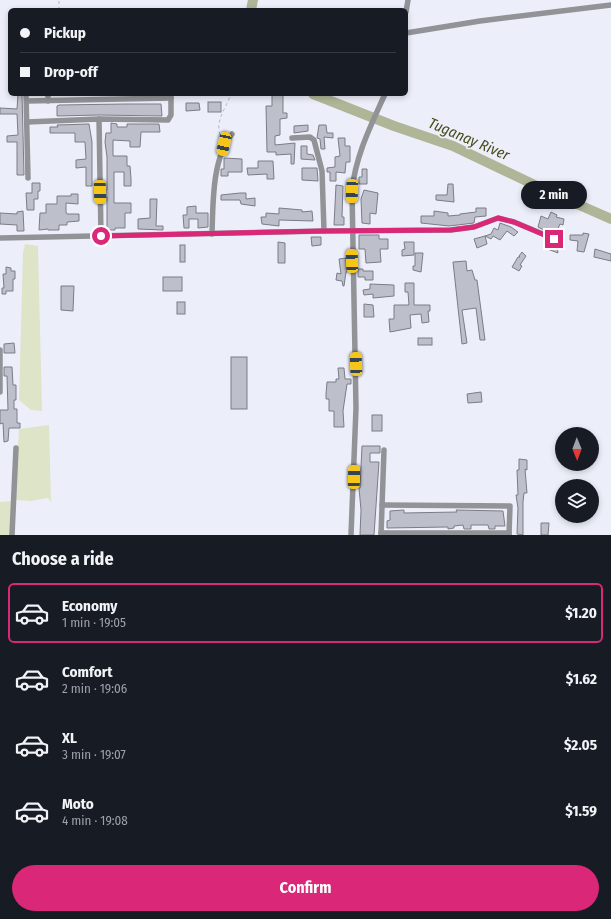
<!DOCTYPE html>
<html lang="en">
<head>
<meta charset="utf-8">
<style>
  :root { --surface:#171b24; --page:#242831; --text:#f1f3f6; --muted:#9ea1a6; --line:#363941; --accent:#db2777 }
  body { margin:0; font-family:"Fira Sans Condensed",sans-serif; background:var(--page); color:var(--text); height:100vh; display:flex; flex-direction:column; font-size:15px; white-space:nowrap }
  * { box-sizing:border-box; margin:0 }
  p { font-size:13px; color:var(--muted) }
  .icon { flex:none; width:22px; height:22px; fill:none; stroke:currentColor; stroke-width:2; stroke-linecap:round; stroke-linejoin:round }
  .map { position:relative; height:535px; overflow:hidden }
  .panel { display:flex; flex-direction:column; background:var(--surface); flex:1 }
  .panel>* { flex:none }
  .guide { position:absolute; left:8px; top:8px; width:400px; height:88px; border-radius:6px; box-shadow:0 2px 6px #0003; display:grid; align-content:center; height:88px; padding:0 12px; background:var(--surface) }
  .needle { width:26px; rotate:179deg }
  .buttons { position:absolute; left:555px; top:427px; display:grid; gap:8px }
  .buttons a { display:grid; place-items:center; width:44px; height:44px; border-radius:50%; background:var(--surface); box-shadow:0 2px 6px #0003; font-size:20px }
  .end { position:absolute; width:18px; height:18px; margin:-9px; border:5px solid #db2777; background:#fff; box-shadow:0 0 0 2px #fff }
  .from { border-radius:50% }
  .bubble { position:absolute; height:28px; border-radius:14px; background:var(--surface); box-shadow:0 2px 6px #0003; font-size:13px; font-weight:700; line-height:28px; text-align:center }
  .car { position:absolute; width:12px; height:24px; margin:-12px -6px; border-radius:5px; box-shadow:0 0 3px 1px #0007; background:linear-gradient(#f5c518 24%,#345 0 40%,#f5c518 0 76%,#345 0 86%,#f5c518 0) }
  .guide b { display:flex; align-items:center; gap:14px; height:38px; font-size:15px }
  .guide b+b { border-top:1px solid var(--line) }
  .guide i { width:10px; height:10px; background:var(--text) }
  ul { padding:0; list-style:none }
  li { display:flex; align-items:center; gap:12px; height:60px; margin:0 8px 6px; padding:0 4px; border:2px solid transparent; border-radius:6px }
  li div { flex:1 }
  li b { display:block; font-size:15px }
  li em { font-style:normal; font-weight:700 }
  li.current { border-color:var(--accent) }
  li>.icon { width:36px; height:36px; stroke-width:1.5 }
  h2 { padding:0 12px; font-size:18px; line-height:48px }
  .button { display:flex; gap:8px; margin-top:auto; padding:8px 12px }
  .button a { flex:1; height:46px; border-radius:24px; background:var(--accent); color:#fff; font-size:16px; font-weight:700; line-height:46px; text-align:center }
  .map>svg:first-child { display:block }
  .green { fill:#dde4c7 }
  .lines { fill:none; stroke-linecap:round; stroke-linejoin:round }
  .river { stroke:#afb698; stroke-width:10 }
  .building { fill:#bdbfca; stroke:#7a7c86 }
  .path { stroke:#b3b5be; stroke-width:1; stroke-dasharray:3 3; stroke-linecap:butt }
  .minor { stroke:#919397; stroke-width:5.5 }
  .route { stroke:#db2777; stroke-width:5 }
  .labels { text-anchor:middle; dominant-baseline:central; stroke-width:3.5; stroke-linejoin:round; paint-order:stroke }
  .water-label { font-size:15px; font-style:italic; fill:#464e1c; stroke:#eceffa }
</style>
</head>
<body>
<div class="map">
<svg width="611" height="535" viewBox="0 0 611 535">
  <rect width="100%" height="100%" fill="#eceffa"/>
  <g class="green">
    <path d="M25 244 38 246 42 411 31 410 19 400 23 253Z"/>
    <path d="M49 425 51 502 48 498 31 501 15 500 19 429Z"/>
    <path d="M13 501 11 535H0V502Z"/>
  </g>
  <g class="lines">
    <g class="river">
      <path d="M251 10 253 0"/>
      <path d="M313 94 394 126 453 146 543 189 611 219"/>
    </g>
  </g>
  <g class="building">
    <path d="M18 94H22L24 175H17V142H7V136L18 135 17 114H0V108L17 109Z"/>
    <path d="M272 95H283V113H287V118L280 119V135L275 136V145L295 143 294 164H291V154L276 155V152H267L266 106H272Z"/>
    <rect x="208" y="102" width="13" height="10"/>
    <path d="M186 103H199L200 110 186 111Z"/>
    <path d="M126 104H161L162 116 99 115 57 116V106L59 105Z"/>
    <path d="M111 123 117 124V127H127V124H159L160 132H141L140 147H130V141L113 140V156H127V166H130L131 179V186H124V172H114V203H131V213H125V228H115V230H107V197H105L104 191 107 190V157L105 142 106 133H111Z"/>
    <path d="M89 124 92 142V186H86V167L76 168V160L86 159 85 142H75V133H50V127H58L57 125Z"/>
    <path d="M308 125V131L294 133V126Z"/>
    <path d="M319 125H326L327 133H333V138L324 137 325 149H321L320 139 317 138Z"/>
    <path d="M338 138H345V146H350V162H346L345 173 336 172V181H330V172H327V168L335 167V157L340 156Z"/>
    <path d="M301 146H307V154L313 155 315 160 301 159Z"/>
    <path d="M224 158 242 159V172H228V176H221V169H224Z"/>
    <path d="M258 161H273L274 179H267V174L248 175 247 168H258Z"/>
    <path d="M302 168H317L318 181 302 180Z"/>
    <path d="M362 169H367V184H359V177H362Z"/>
    <path d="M32 183H40V191H38V199H34V210H27L26 193H32Z"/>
    <path d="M448 184H453L454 202 436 200V195H447Z"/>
    <path d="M336 185 343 186 342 217H344V225H334Z"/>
    <path d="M364 190 378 193 376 214 370 213V224L362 223 361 199Z"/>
    <path d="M240 193H246V199L255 198V206L241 204 240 200H221V195Z"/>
    <path d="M71 194H78V204L66 203V212L67 214H79V221L67 222V225H59V230H48V229L39 230 40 213H46V204H57V196H71Z"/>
    <path d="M150 199H157L156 226H163V230L138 229V219L150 218Z"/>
    <path d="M196 206V213H208V227L198 228V219H189V228H184L183 215H187V207Z"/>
    <path d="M279 208 302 210V212L312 211 313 221 279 220V226L262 224 261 217H266V213L279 214Z"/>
    <path d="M476 208H486V216L475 217 474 223 449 226 421 223V216H434V211L448 213V216L460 215V214L476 212Z"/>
    <path d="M23 211 24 231H17V225L0 224V213L17 214V212Z"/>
    <path d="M551 212 557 215 556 217 564 219 563 225 560 224 557 231 552 229 550 233 538 227 541 216 548 219Z"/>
    <path d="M500 223 511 227 518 232 514 236 507 231 500 240 493 236 491 239 485 236 491 234 494 228 498 230Z"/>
    <path d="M583 233 589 234 584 252 577 251 578 241 570 240V235H583Z"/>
    <path d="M359 235H379V239H388V249H380L381 262 366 263 365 249H359Z"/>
    <path d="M485 236 487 244 477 248 474 239Z"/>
    <path d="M311 237H321V245L312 246Z"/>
    <path d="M548 241 558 244 557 247 558 253 545 248Z"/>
    <path d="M278 242 285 243V263H278Z"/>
    <path d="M404 242H414V255L402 256V250L405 249Z"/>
    <rect x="180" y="245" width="5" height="17"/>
    <path d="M595 249 611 254V261L594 257Z"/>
    <path d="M522 252 526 256 520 265 522 266 519 271 512 267 518 257H520L519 256Z"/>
    <path d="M415 253H423L421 272 413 270V266H415Z"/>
    <path d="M346 258 347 272H346L344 286H343L342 281 336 280 337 273 341 274 339 259Z"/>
    <path d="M466 261 467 271 472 270 475 280H477L485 340H480L476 308 462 310 467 343 462 344 453 262Z"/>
    <path d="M6 267 11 268V271H15V279H13V291H6V294H2V288H4L3 274H6Z"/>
    <path d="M358 269H363V271H373V280H365V277H358Z"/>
    <rect x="163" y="277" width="19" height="14"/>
    <path d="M405 283H414V305H430V311H428L429 322 422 323 421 314 410 315 411 328 390 332 389 319H394V305H409L408 292H405Z"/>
    <path d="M370 284 394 285V296L373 298V294L364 295 363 290 370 289Z"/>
    <path d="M61 286H74L73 311 61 310Z"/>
    <rect x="177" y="302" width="8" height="12"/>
    <path d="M364 304 373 305 374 317H364Z"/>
    <rect x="418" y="338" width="14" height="7"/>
    <path d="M14 343 15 353H4V344Z"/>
    <rect x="231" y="357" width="16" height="52"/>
    <path d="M4 367H12L13 385H16V400H14V409H17V423H20V428H9L8 441 4 442 3 423 0 424V410H8L7 376H4Z"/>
    <path d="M338 368H344L345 379H351V384H347L343 411 344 427H334V411H329V399H326V394L327 382H336V379H339Z"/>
    <path d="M481 392 482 402 468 403 467 394Z"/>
    <rect x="372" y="415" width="10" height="16"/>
    <path d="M362 446H380V453H370V462H379L374 535H360L361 510 359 488H360Z"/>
    <path d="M519 459 527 460V470L525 469 527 493H524L523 502V535L517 534 518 508 516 495H518L517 470H519Z"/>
    <path d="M404 510V513L457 512 456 510 503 511 505 526H495V529H489L488 525H471V529H464L463 525 454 526V528L448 529V527L387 528V521L390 520V511Z"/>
    <path d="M541 523H549L548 535H541Z"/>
  </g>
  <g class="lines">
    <g class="path">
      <path d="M59 10V0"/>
      <path d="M222 140C213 122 225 111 231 94"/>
    </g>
    <g class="minor">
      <path d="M406 12 408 0"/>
      <path d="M406 33 480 21 611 5"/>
      <path d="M26 94 28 178"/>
      <path d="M48 94V101"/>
      <path d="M27 101 171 98"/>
      <path d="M99 119 101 236"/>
      <path d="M27 122 99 119 168 120 171 115V94"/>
      <path d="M292 138 310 137 314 140 322 171 324 231"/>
      <path d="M212 234C213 204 212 158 232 134"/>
      <path d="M0 238 324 231 451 230 474 227 498 218 514 222 555 239"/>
      <path d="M0 350V392"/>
      <path d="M382 505 510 506 509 535"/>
      <path d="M381 533H509"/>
      <path d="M12 535 16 448"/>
      <path d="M351 535 356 408 352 191C355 157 371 125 385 94"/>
      <path d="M381 535 384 450"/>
    </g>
  </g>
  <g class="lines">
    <path class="route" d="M101 236 324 231 451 230 474 227 498 218 514 222 554 239"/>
  </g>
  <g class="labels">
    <g class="water-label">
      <text transform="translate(469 139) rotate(23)">Tuganay River</text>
    </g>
  </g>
</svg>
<div class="buttons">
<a><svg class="needle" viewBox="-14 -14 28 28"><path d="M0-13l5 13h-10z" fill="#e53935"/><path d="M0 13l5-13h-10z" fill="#9ea1a6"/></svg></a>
<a><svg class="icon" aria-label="layers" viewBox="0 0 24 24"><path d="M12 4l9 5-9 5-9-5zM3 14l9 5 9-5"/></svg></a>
</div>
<i class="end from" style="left:101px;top:236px"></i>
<i class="end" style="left:554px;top:239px"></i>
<div class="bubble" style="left:521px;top:181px;width:66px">2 min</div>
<i class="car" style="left:224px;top:144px;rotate:192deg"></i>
<i class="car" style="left:352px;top:191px;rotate:182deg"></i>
<i class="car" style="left:100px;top:192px;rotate:179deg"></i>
<i class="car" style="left:352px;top:261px;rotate:358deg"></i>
<i class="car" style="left:356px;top:364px;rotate:358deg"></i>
<i class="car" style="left:354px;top:477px;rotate:1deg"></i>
<div class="guide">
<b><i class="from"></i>Pickup</b>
<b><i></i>Drop-off</b>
</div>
</div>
<section class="panel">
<h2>Choose a ride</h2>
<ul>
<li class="current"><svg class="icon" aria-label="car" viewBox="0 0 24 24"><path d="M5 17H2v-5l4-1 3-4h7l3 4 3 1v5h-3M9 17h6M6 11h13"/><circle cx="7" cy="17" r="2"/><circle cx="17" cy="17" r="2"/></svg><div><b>Economy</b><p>1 min · 19:05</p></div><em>$1.20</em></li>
<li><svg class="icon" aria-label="car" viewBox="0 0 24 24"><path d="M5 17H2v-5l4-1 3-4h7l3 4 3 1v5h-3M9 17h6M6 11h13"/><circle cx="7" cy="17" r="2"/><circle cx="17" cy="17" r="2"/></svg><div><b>Comfort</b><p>2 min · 19:06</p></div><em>$1.62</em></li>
<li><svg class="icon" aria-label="car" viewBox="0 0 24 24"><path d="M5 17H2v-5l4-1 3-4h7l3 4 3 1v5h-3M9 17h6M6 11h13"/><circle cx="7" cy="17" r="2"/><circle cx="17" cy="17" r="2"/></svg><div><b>XL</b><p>3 min · 19:07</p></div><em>$2.05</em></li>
<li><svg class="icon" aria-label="car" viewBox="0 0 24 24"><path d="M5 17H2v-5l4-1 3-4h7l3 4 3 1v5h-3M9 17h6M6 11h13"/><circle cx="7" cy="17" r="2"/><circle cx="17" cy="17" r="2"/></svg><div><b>Moto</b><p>4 min · 19:08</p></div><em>$1.59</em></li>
</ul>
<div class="button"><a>Confirm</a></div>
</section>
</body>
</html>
